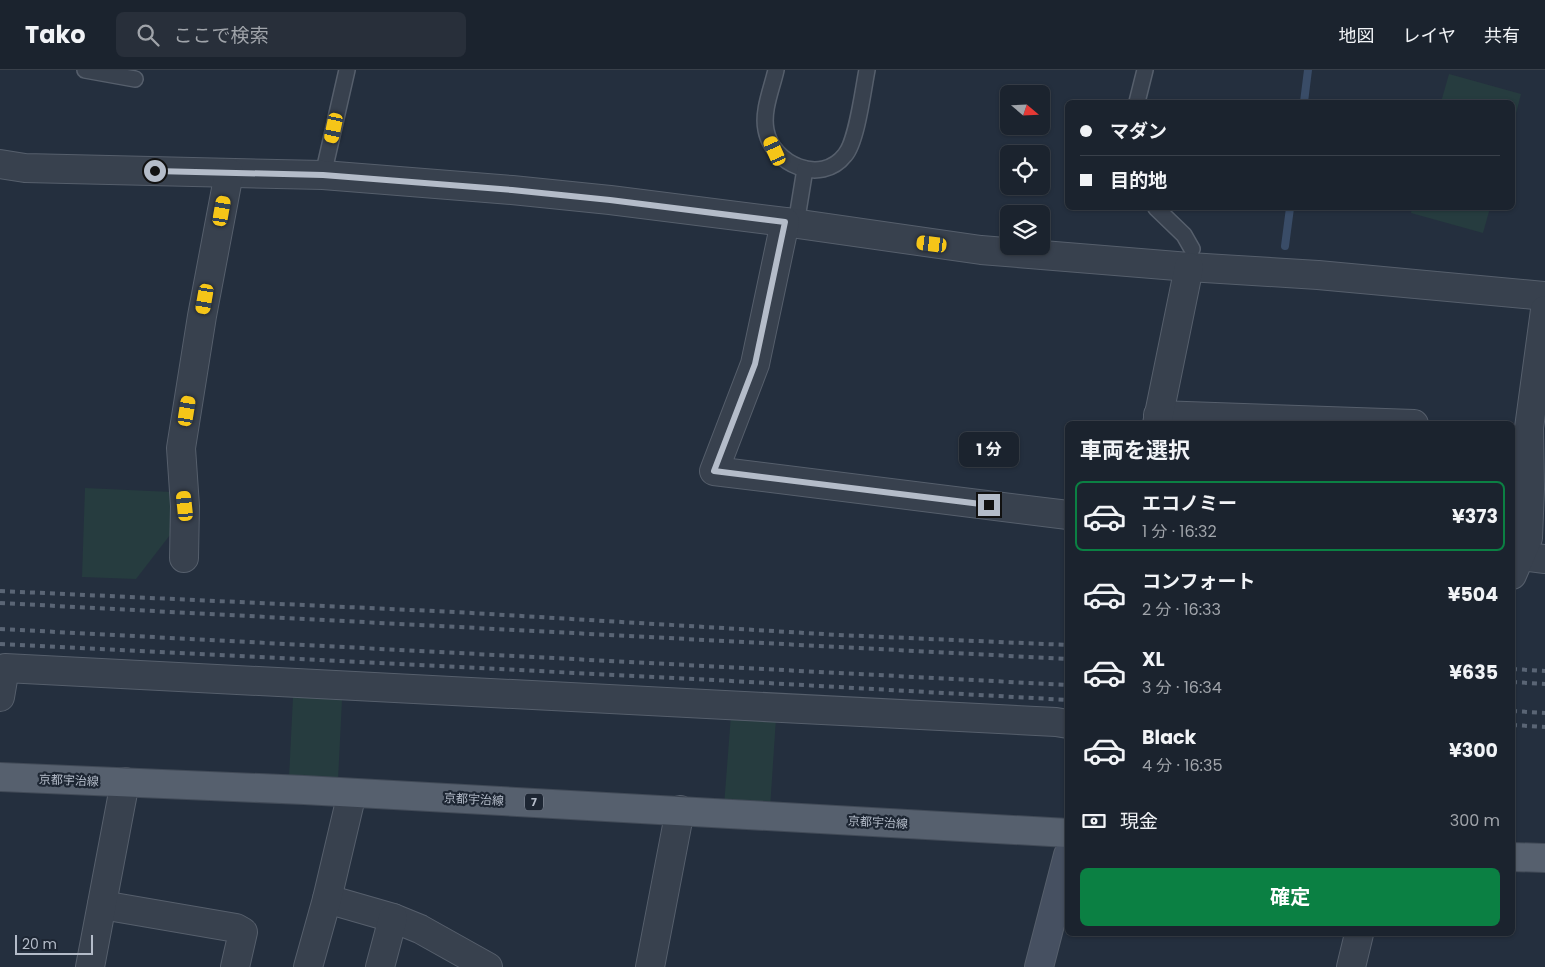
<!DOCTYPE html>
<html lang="ja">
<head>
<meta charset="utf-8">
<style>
  :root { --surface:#1b232e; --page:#282f3a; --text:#f1f3f6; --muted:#a0a4aa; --line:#39404a; --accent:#0b8043 }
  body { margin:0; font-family:Poppins,"Noto Sans JP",sans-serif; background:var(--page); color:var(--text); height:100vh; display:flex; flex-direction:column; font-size:19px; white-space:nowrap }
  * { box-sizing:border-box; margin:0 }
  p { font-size:16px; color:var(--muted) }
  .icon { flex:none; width:28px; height:28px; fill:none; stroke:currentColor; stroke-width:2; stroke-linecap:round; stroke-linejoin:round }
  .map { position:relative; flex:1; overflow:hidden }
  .panel { position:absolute; left:1065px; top:351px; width:450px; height:515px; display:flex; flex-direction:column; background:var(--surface); border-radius:8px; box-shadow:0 1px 4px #0004,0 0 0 1px var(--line) }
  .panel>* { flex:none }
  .hud { position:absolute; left:1065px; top:30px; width:450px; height:110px; border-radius:8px; box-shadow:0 1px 4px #0004,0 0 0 1px var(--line); display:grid; align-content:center; height:110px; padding:0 15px; background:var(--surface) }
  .needle { width:32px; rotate:109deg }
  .buttons { position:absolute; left:1000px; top:15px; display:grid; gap:10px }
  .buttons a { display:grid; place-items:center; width:50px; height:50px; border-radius:8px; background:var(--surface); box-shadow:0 1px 4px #0004,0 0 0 1px var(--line); font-size:25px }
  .scale { position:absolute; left:15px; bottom:12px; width:78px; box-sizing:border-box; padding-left:5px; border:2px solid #b4bcc9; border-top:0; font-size:14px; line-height:18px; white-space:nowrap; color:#b4bcc9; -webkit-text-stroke:4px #1d2633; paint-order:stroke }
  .end { position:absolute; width:22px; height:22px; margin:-11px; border:6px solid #b4bcc9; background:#111; box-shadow:0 0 0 2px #111 }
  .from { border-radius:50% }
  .bubble { position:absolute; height:35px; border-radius:8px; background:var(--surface); box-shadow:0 1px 4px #0004,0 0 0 1px var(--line); font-size:16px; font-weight:700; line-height:35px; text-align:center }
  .car { position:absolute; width:15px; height:30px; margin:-15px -8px; border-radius:6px; box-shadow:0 0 4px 1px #0007; background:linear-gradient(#f5c518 24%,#345 0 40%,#f5c518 0 76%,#345 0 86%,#f5c518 0) }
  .hud b { display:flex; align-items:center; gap:18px; height:48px; font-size:19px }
  .hud b+b { border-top:1px solid var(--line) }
  .hud i { width:12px; height:12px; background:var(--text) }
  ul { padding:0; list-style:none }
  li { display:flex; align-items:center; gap:15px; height:70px; margin:0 10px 8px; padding:0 5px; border:2px solid transparent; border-radius:8px }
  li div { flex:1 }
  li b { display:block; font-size:19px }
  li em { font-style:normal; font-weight:700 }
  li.active { border-color:var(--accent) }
  li>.icon { width:45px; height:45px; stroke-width:1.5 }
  h2 { padding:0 15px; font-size:22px; line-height:60px }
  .pay { display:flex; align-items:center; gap:12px; height:55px; padding:0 15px; font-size:19px }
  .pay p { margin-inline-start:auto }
  .button { display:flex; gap:10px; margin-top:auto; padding:10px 15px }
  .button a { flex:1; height:58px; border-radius:8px; background:var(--accent); color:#fff; font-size:20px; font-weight:700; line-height:58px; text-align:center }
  header { display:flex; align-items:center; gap:30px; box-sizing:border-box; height:70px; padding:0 25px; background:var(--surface); border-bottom:1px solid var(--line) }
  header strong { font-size:24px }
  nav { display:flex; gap:28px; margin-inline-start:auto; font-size:18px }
  .search { width:350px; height:45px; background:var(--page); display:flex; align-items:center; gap:12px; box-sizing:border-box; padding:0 18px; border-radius:8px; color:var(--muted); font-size:19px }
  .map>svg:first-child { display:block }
  .park { fill:#263c3f }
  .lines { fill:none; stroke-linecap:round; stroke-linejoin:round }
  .stream { stroke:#394c67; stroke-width:8 }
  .lane-casing { stroke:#565f6c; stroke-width:18 }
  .street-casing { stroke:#565f6c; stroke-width:30 }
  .secondary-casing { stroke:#565f6c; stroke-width:30 }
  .primary-casing { stroke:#414a57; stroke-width:30 }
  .lane { stroke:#38414e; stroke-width:15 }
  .street { stroke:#38414e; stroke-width:28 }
  .secondary { stroke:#465061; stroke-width:28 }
  .primary { stroke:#56606e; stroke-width:28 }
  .rail { stroke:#5a6575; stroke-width:4; stroke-dasharray:5 5; stroke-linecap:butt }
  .route { stroke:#b4bcc9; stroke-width:6 }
  .labels { text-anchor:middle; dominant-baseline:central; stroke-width:4.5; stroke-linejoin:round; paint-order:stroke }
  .shield { fill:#1d2633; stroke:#878f9c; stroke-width:1 }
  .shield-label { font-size:11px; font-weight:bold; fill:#b4bcc9 }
  .street-label { font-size:12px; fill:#b4bcc9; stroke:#1d2633 }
</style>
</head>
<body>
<header>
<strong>Tako</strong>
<div class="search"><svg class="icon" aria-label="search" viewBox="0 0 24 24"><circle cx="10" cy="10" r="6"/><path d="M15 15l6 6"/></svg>ここで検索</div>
<nav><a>地図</a><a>レイヤ</a><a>共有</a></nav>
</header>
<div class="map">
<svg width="1545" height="897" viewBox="0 0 1545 897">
  <rect width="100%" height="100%" fill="#242f3e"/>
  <g class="park">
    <path d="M1449 4 1521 24 1513 55 1512 32H1441Z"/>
    <path d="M1412 138H1490L1483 163 1411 143Z"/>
    <path d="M85 418 172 422 170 465 136 509 82 507Z"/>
    <path d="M293 627 342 630 338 710 289 708Z"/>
    <path d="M731 645 776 648 770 739 724 736Z"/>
  </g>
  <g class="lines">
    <g class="stream">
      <path d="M1304 32 1308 0"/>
      <path d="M1285 176 1290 138"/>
    </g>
    <g class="lane-casing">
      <g id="lane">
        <path d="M85 0 135 9"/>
        <path d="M776 0C772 18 762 41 766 60 772 94 821 116 845 85 857 71 863 20 867 0"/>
        <path d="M1137 32 1145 0"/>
        <path d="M323 105 347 0"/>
        <path d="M1156 138 1184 165 1192 179"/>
        <path d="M796 154 805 99"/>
      </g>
    </g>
    <g class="street-casing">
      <g id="street">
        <path d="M0 94 25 98 323 105 512 120 610 130 785 152 981 180 1189 197 1318 205 1545 226"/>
        <path d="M785 152 755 294 714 401 1068 445"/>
        <path d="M1158 345 1414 354"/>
        <path d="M1157 354 1189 197"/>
        <path d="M1520 486 1545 489"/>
        <path d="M184 488 185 436 181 378 202 246 229 103"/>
        <path d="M1512 505 1528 468 1530 419 1529 358 1545 240"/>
        <path d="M0 627 5 598 1056 652 1068 654"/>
        <path d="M327 829 393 848 420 859 488 897"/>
        <path d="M102 835 236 858 243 862 235 897"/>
        <path d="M90 897 125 712"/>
        <path d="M308 897 327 829 352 723"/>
        <path d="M380 897 393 848"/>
        <path d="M650 897 680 740"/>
        <path d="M1351 897 1359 864"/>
      </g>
    </g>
    <g class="secondary-casing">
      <path id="secondary" d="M1039 897 1068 785"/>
    </g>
    <g class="primary-casing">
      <g id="primary">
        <path d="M0 707 304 720 1068 763"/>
        <path d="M1512 787 1545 788"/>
      </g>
    </g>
    <use href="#lane" class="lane"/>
    <use href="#street" class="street"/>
    <use href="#secondary" class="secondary"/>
    <use href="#primary" class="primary"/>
    <g class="rail">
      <path d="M0 521 455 542 839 565 1068 575"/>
      <path d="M0 533 1068 589"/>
      <path d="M0 559 1068 615"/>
      <path d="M0 574 696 609 1068 630"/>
      <path d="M1512 599 1545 601"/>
      <path d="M1512 612 1545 614"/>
      <path d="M1512 641 1545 643"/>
      <path d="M1512 655 1545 657"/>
    </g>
  </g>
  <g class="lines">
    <path class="route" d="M155 101 323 105 512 120 610 130 785 152 755 294 714 401 989 435"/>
  </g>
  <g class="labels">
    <rect class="shield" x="525" y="723.5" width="18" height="17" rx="4"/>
    <g class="shield-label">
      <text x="534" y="732">7</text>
    </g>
    <g class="street-label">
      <text transform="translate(69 710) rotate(2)">京都宇治線</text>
      <text transform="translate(474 729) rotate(3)">京都宇治線</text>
      <text transform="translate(878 752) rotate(3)">京都宇治線</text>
    </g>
  </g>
</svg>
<div class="buttons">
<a><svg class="needle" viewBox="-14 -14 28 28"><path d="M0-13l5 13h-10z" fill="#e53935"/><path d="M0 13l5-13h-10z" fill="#a0a4aa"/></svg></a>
<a><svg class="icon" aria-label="locate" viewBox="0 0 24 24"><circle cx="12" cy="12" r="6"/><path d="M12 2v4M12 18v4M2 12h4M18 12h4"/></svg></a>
<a><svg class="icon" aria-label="layers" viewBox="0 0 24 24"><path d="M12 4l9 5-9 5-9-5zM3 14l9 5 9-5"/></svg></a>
</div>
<div class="scale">20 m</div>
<i class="end from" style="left:155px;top:101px"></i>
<i class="end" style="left:989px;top:435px"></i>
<div class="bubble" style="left:959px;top:362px;width:60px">1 分</div>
<i class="car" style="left:334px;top:58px;rotate:192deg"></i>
<i class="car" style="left:775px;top:81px;rotate:336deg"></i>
<i class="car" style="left:222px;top:141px;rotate:10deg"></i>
<i class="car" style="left:932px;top:174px;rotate:277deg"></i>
<i class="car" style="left:205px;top:229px;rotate:190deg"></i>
<i class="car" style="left:187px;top:341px;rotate:9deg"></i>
<i class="car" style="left:185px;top:436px;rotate:354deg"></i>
<div class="hud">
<b><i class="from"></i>マダン</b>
<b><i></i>目的地</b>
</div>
<section class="panel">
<h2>車両を選択</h2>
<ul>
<li class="active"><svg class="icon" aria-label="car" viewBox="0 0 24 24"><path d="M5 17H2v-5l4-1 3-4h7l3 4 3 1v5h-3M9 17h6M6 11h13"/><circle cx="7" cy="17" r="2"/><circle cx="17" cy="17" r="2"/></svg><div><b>エコノミー</b><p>1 分 · 16:32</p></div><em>¥373</em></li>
<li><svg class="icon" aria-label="car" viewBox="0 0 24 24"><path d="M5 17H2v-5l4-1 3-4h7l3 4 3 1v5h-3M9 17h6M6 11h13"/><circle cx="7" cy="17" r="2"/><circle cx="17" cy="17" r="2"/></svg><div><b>コンフォート</b><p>2 分 · 16:33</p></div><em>¥504</em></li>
<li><svg class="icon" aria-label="car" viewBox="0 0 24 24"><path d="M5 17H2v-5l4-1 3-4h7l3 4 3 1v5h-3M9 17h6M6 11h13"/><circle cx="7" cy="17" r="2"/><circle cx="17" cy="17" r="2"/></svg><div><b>XL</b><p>3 分 · 16:34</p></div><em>¥635</em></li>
<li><svg class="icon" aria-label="car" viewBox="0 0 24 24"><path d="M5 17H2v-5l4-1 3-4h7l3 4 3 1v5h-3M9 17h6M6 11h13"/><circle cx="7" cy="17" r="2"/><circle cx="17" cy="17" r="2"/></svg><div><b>Black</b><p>4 分 · 16:35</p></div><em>¥300</em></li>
</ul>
<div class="pay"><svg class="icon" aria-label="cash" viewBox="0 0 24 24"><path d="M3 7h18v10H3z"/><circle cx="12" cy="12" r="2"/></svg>現金<p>300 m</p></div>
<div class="button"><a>確定</a></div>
</section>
</div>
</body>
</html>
